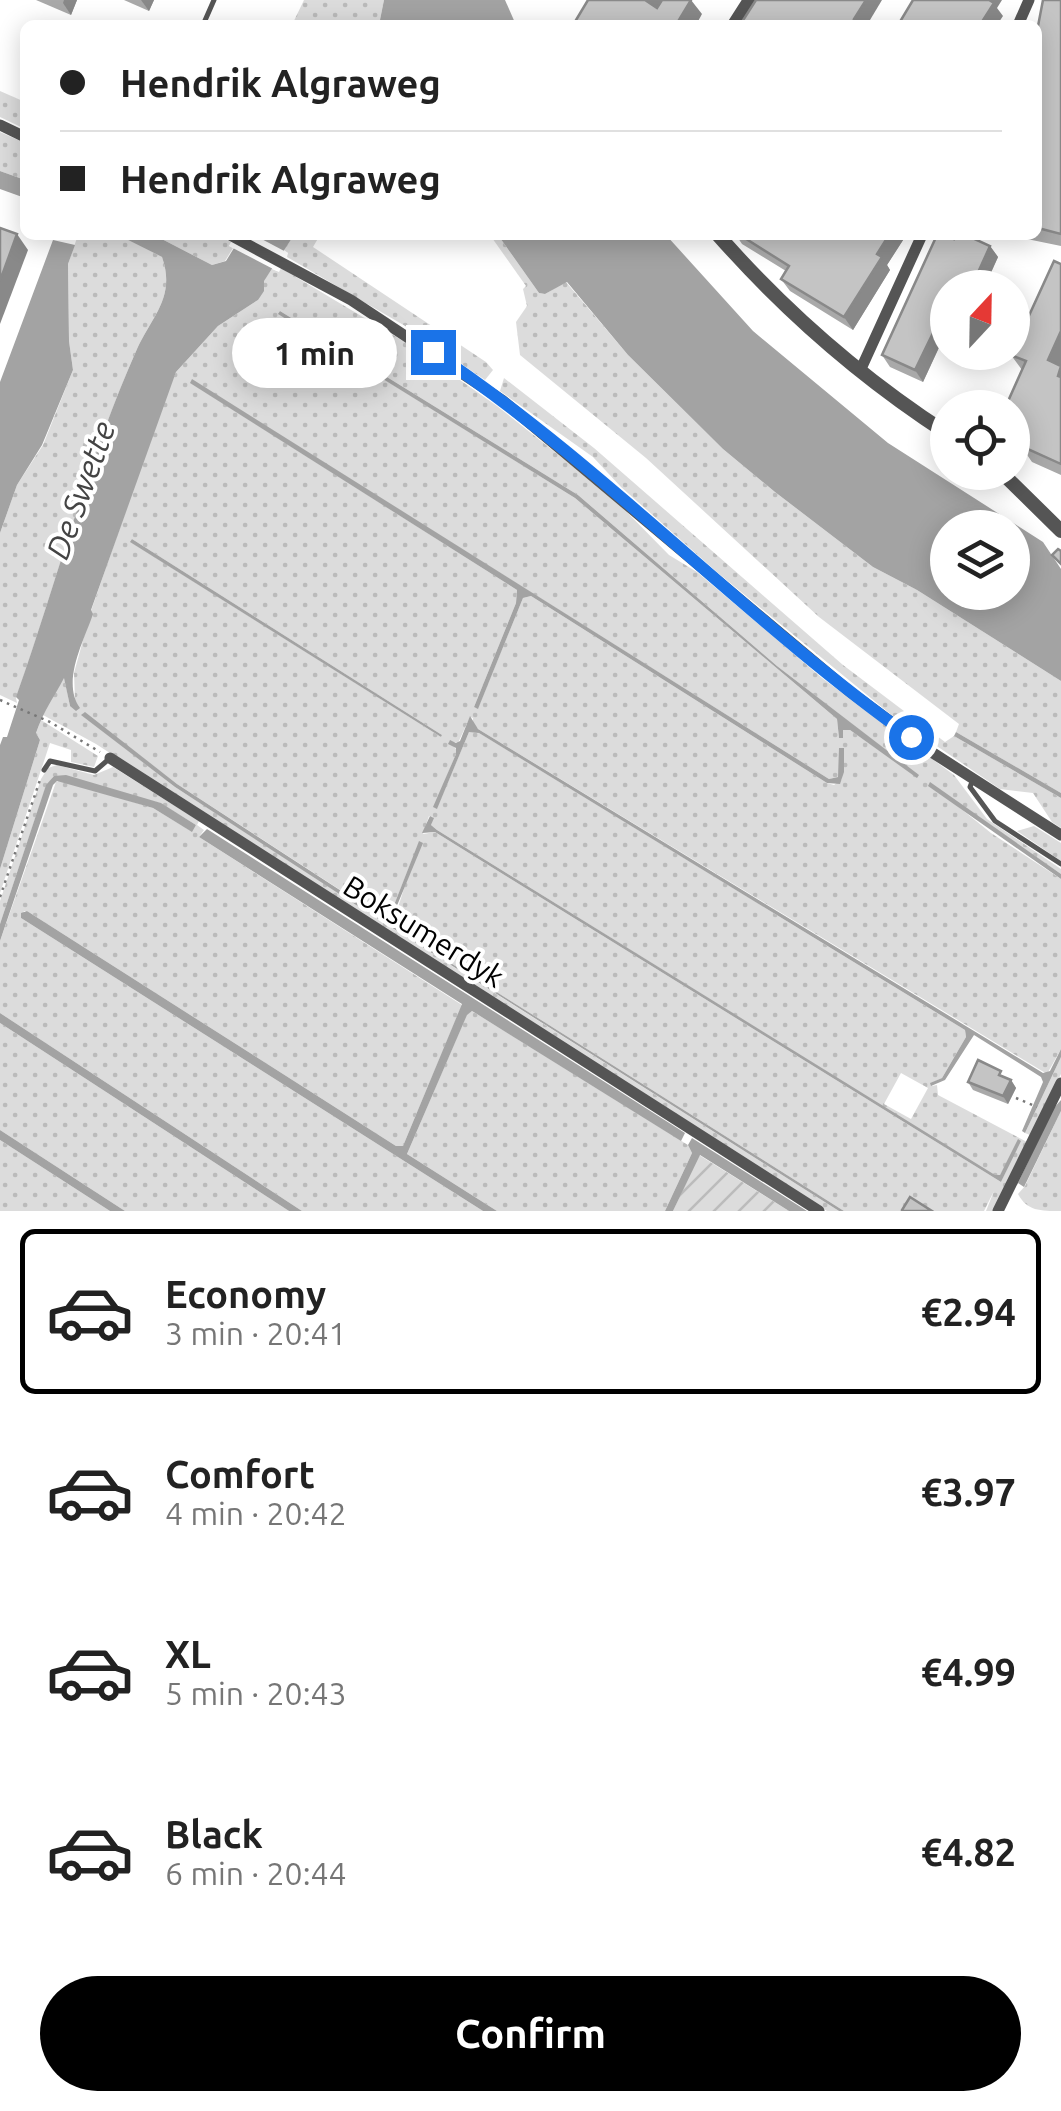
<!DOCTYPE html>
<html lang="en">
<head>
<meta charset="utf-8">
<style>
  :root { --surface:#fff; --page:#f6f6f6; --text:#222; --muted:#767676; --line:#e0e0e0; --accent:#000 }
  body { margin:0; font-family:Ubuntu,sans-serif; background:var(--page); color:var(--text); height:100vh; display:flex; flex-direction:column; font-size:38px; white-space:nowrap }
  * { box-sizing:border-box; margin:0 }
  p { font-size:32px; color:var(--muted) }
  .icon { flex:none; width:55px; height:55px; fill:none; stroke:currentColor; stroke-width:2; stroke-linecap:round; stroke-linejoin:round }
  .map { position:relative; height:1211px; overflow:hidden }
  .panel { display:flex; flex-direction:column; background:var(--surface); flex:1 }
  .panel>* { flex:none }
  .hud { position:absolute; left:20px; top:20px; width:1022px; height:220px; border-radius:15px; box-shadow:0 5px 25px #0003; display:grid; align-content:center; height:220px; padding:0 40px; background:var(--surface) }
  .needle { width:65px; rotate:22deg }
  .fabs { position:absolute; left:930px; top:270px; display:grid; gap:20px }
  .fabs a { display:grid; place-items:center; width:100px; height:100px; border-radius:50%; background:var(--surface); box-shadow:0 5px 25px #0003; font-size:50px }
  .end { position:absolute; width:45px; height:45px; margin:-22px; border:12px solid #1a73e8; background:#fff; box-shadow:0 0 0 5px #fff }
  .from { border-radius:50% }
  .bubble { position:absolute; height:70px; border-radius:35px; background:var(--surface); box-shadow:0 5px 25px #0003; font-size:32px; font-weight:700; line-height:70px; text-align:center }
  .hud b { display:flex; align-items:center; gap:35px; height:95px; font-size:38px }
  .hud b+b { border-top:2px solid var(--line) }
  .hud i { width:25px; height:25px; background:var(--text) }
  ul { padding:18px 0 0; list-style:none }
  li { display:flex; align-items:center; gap:30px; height:165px; margin:0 20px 15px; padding:0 20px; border:5px solid transparent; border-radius:15px }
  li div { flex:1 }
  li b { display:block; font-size:38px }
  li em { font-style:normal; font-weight:700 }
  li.active { border-color:var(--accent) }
  li>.icon { width:90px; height:90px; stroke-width:1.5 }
  .button { display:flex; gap:20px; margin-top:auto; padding:20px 40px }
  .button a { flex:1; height:115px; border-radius:60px; background:var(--accent); color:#fff; font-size:40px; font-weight:700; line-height:115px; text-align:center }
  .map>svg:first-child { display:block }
  .grass { fill:url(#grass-dots); fill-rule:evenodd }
  .garden { fill:url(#garden-furrows) }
  .water { fill:#a3a3a3; fill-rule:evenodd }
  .pier { fill:#fff }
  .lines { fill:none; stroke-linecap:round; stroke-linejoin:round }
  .path { stroke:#777; stroke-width:2.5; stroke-dasharray:2.5 5; stroke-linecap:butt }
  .service { stroke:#555; stroke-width:5 }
  .minor { stroke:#555; stroke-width:11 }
  .tertiary { stroke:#555; stroke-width:14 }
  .wall { fill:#a9a9a9 }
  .shaded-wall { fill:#898989 }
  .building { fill:#c4c4c4; stroke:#898989; stroke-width:2.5 }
  .route { stroke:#1a73e8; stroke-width:12 }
  .labels { text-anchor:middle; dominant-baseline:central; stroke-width:8; stroke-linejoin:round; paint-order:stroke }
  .street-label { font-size:30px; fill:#000; stroke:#fff }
  .water-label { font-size:32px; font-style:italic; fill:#444; stroke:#fff }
</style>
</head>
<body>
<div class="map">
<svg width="1061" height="1211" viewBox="0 0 1061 1211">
  <defs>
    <pattern id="grass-dots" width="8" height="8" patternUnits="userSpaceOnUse" patternTransform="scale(2.5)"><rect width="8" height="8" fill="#dcdcdc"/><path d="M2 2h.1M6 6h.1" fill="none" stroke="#bbb" stroke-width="1.8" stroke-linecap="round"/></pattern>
    <pattern id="garden-furrows" width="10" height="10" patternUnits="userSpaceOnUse" patternTransform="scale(2.5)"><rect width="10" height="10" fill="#dcdcdc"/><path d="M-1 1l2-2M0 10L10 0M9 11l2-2" fill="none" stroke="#bbb"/></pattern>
  </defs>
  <rect width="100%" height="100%" fill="#fff"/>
  <g class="grass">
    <path d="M304 0H384L379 25H292Z"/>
    <path d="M0 91 25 102V129L0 117Z"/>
    <path d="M0 132 25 143V180L0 171Z"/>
    <path d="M78 235H118L162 257C176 297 152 316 137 349 87 462 57 582 16 698L17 703 0 695V533L17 485 43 445 73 370 69 341 68 264Z"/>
    <path d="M154 235H217L231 242 229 246 233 248 225 261 212 265Z"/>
    <path d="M294 235H320L313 247 486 362 493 370 485 380 412 330 287 257 288 253 284 250Z"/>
    <path d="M490 235H498L539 293 545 294 566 282 628 355 723 449 775 492 873 567 917 590 1061 681V793L956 732 959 724 819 617 646 458 520 355 516 322 527 306 523 289 526 286Z"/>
    <path d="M281 268 413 347 497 406 614 499 669 555 697 572 822 678 954 775 987 819 1061 869V874L929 783 991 833 1061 879V1049L1047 1074 478 729 473 725V718L470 717 458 743 449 741 456 749V754L434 807 437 808 469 732 476 731 965 1030 966 1037 942 1078 931 1083 932 1086 937 1085 938 1095 1027 1142 994 1211H986L994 1191 984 1211H844L392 926 419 842 389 918H376L839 1211H827L367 920 96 744 43 715 47 700 64 677 70 706 75 701 74 673 91 611 167 392 176 372 218 326 258 300 263 281 272 269 279 272ZM280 311 578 495 777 666 918 775 917 777 850 730H843L839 738 837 719 575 498 279 314ZM192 380 829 779 838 777 843 748 842 779 834 785 827 783 531 596 523 598 478 708 474 707 516 603 517 590 191 383ZM132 539 442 735 441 737 131 542ZM84 713 177 784 368 908 367 911 175 787 82 715ZM429 816 433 817 431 825 437 830 995 1176 1000 1175 1020 1140 1001 1182 435 832 423 834ZM901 1073 928 1088 911 1119 884 1104Z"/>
    <path d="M504 378 594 448 843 665 945 742 954 736 1061 798V828L1052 822 1033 793 1000 789 894 717 718 573 621 487 593 457 500 391Z"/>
    <path d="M41 720 98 756 94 767 71 762V750L50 743 0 893V869L40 740 36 733Z"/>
    <path d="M57 765 94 775 113 767 199 821 197 825 204 830 199 837 462 1005 403 1146H396L27 911H24L21 918 483 1211H302L0 1013V941L56 782 61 780 153 808 191 831 196 825 160 803 54 776 46 786 0 924V901L41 779 48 768Z"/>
    <path d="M1034 826 1061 843V861L1017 831Z"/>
    <path d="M472 1011 688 1145 692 1153 665 1211H497L407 1154 467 1014Z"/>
    <path d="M0 1023 289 1211H125L0 1130Z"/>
    <path d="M1061 1057V1074L1030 1135 1025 1133Z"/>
    <path d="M1061 1111V1211C1040 1211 1027 1211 1018 1194L1025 1186Z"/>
    <path d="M0 1140 110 1211H0Z"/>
  </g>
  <path class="garden" d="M699 1155 789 1211H673Z"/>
  <g class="water">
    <path d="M384 0H505L516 25H379Z"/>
    <path d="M0 171 25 180V198L0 189Z"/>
    <path d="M118 235H154L212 265 226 261 242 235H294L264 281V291L258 300 218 326 176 372 91 610 93 614C84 641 61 682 80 708L76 711 70 706 64 678C53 699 44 710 36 733L40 740 0 869V745L3 737H7L19 700 16 697C57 582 87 461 137 349 152 316 176 297 162 257Z"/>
    <path d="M498 235H666L753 331 888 443 1043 542 1061 569V681L917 590 873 567 775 492 723 449 628 355 567 282 545 294 539 293ZM948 528H1012V592H948Z"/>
    <path d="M53 240 75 245 68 264 69 341 73 370 42 445 17 485 0 533V382Z"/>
    <path d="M280 311 578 495 777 666 919 775 917 778 850 730H843V738H839L837 719 575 498 278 314Z"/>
    <path d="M192 379 829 779 838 777 839 748H844V772L840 784 827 783 531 596 523 598 478 709 474 707 516 603 517 590 190 383Z"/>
    <path d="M132 539 442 735 441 737 130 542Z"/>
    <path d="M85 712 177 784 369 909 367 912 175 787 81 715Z"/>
    <path d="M470 716 478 729 1043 1073 1050 1071 1061 1049V1057L1025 1133 1022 1131 1043 1082 1041 1077 974 1035 945 1080 931 1086 930 1083 942 1078 966 1037 965 1030 479 733 469 732 437 809 433 807 456 754V748L448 744 450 740 456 743 460 741Z"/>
    <path d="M956 732 1061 793V798L954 736Z"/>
    <path d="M66 775 161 803 196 825 192 832 153 808 57 781 53 785 0 941V924L46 785 54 776Z"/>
    <path d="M930 782 1061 874V879L928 786Z"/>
    <path d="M430 816 434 818 431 825 437 830 995 1175H1000L1018 1139 1021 1141 1001 1182 435 832 422 833Z"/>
    <path d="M207 829 685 1133 681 1141 472 1011 467 1015 407 1154 497 1211H483L21 918V913L27 911 396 1146H403L462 1004 199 837Z"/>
    <path d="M419 841 423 843 391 920 392 926 844 1211H839L375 917 389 918Z"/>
    <path d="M0 1013 302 1211H289L0 1023Z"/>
    <path d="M1061 1100V1111L1024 1187 1018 1183 1053 1109Z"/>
    <path d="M0 1130 125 1211H110L0 1140Z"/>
    <path d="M692 1138 807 1211H789L700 1155 673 1211H665L692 1153 688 1145Z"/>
  </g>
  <path class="pier" d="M236 235H254L288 253 277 271 229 246Z"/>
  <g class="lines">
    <g class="path">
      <path d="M0 700 50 722 100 752"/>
      <path d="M0 897 40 780"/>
      <path d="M1016 1098 1037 1107"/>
    </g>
    <g class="service">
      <path d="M203 25 214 0"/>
      <path d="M44 770 50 761 95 771 109 759"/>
      <path d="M972 782 970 787 995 821 1061 864"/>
    </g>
    <g class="minor">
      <path d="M1018 25 1029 0"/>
      <path d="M0 125 25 137"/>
      <path d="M230 235 351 300 502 400 849 691 933 753 1061 835"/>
      <path d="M860 371 922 235"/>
      <path d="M110 758 819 1211"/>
      <path d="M998 1211 1061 1083"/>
    </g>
    <g class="tertiary">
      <path d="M734 25 750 0"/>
      <path d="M718 235C785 311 863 379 948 434"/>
      <path d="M1001 472 1061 531"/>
    </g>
  </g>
  <g class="wall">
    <path d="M36 0H77L71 15Z"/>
    <path d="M124 0H154L149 11Z"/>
    <path d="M1061 0V246L1008 235H1038V26Z"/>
    <path d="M736 235H903L905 237 887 265 890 270 853 330 790 291 781 279 786 271 742 244Z"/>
    <path d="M954 239 990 246 998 257 984 288H948V328L923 382 890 367 882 355Z"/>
    <path d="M1061 264V475L1032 462 1023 449 1012 444V408L1022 370 1011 355Z"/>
    <path d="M1005 1077 1011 1080 1016 1088 1008 1104 973 1090 968 1082Z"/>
  </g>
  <g class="shaded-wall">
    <path d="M64 0H77L71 15 63 3Z"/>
    <path d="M141 0H154L149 11Z"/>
    <path d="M644 0H664L655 15Z"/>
    <path d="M691 0 702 14 696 25H676Z"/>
    <path d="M866 0H882L867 25H859L854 19Z"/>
    <path d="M987 0H1002L997 8 1003 16 997 25H980Z"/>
    <path d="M17 234 28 250 0 324V281Z"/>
    <path d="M889 235H903L905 237 887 265 890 270 853 330 844 317 877 254Z"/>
    <path d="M990 246 998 257 984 288H971Z"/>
    <path d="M946 302 948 328 923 382 915 370Z"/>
    <path d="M1061 331V380L1048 360Z"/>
    <path d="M1011 1080 1016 1088 1008 1104 1003 1096Z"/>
  </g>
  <g class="building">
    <path d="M588 0H645L657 8 662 0H691L676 25H656L652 22 650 25H573Z"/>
    <path d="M756 0H866L854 19 865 25H740Z"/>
    <path d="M913 0H989L994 3 980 25H898Z"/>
    <path d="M1043 0H1061V234L1038 228V26Z"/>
    <path d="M0 228 17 234 0 281Z"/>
    <path d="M740 235H889L877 254 882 257 844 317 781 279 789 266Z"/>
    <path d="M937 235H945L954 239 956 235H966L990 246 971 288H948V302L915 370 882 355Z"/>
    <path d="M1054 261 1061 264V331L1048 360 1061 366 1058 376 1061 377V464L1021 446 1017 436 1012 434V408H1005L1026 361 1011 355Z"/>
    <path d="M1058 549 1061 551V564L1052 555Z"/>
    <path d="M978 1060 1001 1071 999 1075 1011 1080 1003 1096 968 1082Z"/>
    <path d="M910 1197 932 1211H903L902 1210Z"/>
  </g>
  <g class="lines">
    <path class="route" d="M433 352C604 466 744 618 911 737"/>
  </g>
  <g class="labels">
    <g class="street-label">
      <text transform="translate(424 931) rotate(32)">Boksumerdyk</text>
    </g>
    <g class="water-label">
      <text transform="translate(80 490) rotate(-70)">De Swette</text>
    </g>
  </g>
</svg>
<div class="fabs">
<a><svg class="needle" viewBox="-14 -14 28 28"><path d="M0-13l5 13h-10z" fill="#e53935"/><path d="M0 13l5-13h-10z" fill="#767676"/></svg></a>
<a><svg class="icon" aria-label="locate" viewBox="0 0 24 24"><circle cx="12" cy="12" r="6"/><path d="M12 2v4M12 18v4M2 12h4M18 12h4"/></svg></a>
<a><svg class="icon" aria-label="layers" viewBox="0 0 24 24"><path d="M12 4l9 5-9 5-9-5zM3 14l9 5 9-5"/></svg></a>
</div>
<i class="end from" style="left:911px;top:737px"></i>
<i class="end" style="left:433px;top:352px"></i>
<div class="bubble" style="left:232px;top:318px;width:165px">1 min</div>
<div class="hud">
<b><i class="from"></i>Hendrik Algraweg</b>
<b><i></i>Hendrik Algraweg</b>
</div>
</div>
<section class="panel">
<ul>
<li class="active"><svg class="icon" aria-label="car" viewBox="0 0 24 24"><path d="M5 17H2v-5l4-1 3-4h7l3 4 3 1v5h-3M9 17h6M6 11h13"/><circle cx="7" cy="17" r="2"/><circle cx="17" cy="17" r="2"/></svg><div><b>Economy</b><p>3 min · 20:41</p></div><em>€2.94</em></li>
<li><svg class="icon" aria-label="car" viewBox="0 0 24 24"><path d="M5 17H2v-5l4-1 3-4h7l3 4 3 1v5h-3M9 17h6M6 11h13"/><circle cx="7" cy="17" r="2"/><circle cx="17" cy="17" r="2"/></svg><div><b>Comfort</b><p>4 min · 20:42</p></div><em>€3.97</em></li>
<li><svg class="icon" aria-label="car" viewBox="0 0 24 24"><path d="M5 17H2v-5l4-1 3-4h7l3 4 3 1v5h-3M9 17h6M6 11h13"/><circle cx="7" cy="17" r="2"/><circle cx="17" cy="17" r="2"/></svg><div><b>XL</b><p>5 min · 20:43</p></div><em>€4.99</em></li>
<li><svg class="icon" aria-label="car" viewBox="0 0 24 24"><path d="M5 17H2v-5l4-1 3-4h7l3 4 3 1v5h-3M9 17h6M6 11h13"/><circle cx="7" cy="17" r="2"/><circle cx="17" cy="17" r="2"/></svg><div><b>Black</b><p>6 min · 20:44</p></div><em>€4.82</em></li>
</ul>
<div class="button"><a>Confirm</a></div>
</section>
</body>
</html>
